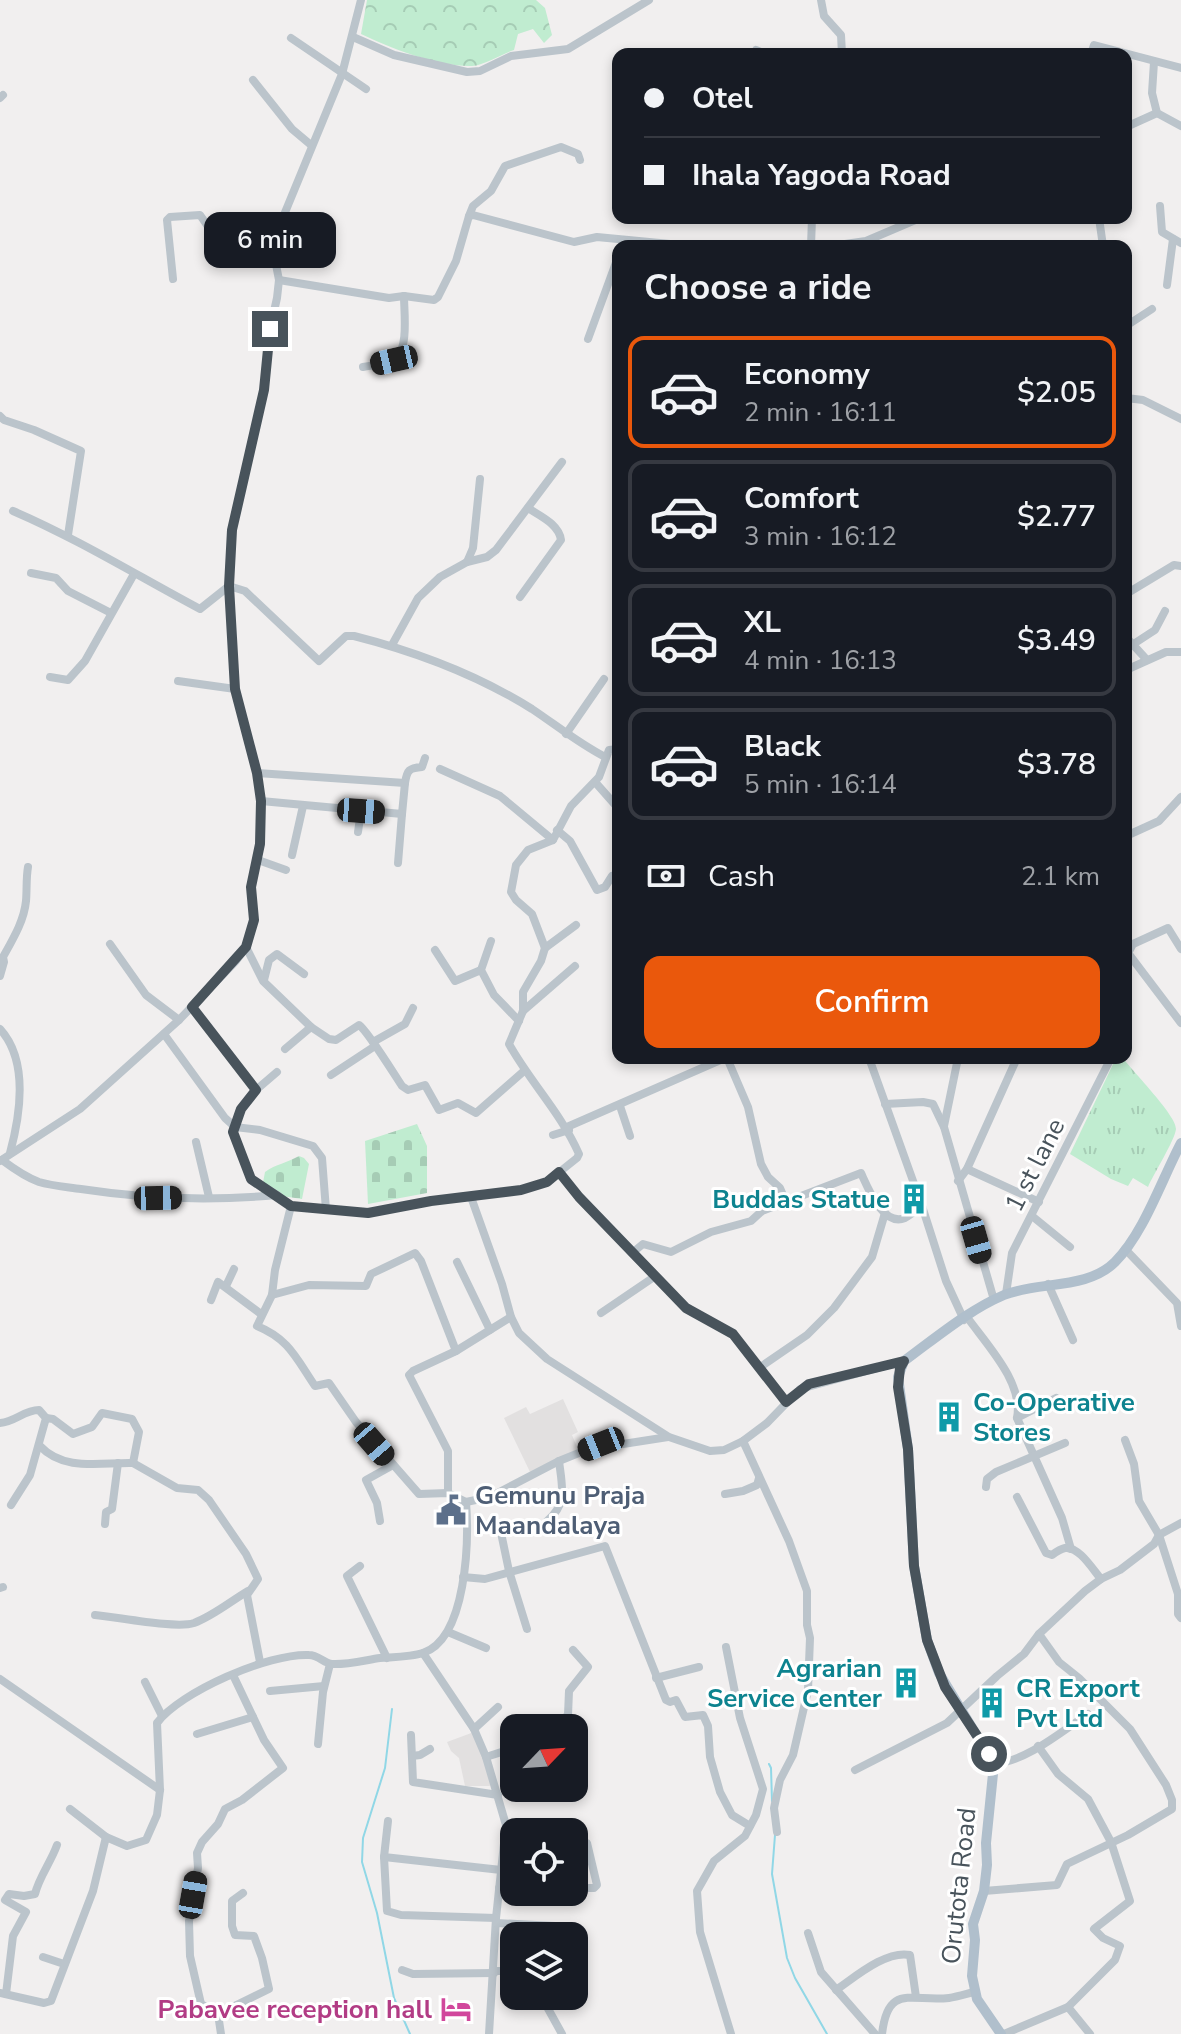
<!DOCTYPE html>
<html lang="en">
<head>
<meta charset="utf-8">
<style>
  :root { --surface:#171b24; --page:#20242c; --text:#f1f3f6; --muted:#9ea1a6; --line:#363941; --accent:#ea580c }
  body { margin:0; font-family:"Nunito Sans",sans-serif; background:var(--page); color:var(--text); height:100vh; display:flex; flex-direction:column; font-size:30px; white-space:nowrap }
  * { box-sizing:border-box; margin:0 }
  p { font-size:26px; color:var(--muted) }
  .icon { flex:none; width:44px; height:44px; fill:none; stroke:currentColor; stroke-width:2; stroke-linecap:round; stroke-linejoin:round }
  .map { position:relative; flex:1; overflow:hidden }
  .drawer { position:absolute; left:612px; top:240px; width:520px; height:824px; display:flex; flex-direction:column; background:var(--surface); border-radius:16px; box-shadow:0 4px 12px #0003 }
  .drawer>* { flex:none }
  .guide { position:absolute; left:612px; top:48px; width:520px; height:176px; border-radius:16px; box-shadow:0 4px 12px #0003; display:grid; align-content:center; height:176px; padding:0 32px; background:var(--surface) }
  .needle { width:52px; rotate:65deg }
  .tools { position:absolute; left:500px; top:1714px; display:grid; gap:16px }
  .tools a { display:grid; place-items:center; width:88px; height:88px; border-radius:16px; background:var(--surface); box-shadow:0 4px 12px #0003; font-size:40px }
  .end { position:absolute; width:36px; height:36px; margin:-18px; border:10px solid #48535b; background:#fff; box-shadow:0 0 0 4px #fff }
  .from { border-radius:50% }
  .bubble { position:absolute; height:56px; border-radius:16px; background:var(--surface); box-shadow:0 4px 12px #0003; font-size:26px; font-weight:600; line-height:56px; text-align:center }
  .car { position:absolute; width:24px; height:48px; margin:-24px -12px; border-radius:10px; box-shadow:0 0 6px 2px #0007; background:linear-gradient(#222 24%,#8ab4d8 0 40%,#222 0 76%,#8ab4d8 0 86%,#222 0) }
  .guide b { display:flex; align-items:center; gap:28px; height:76px; font-size:30px }
  .guide b+b { border-top:2px solid var(--line) }
  .guide i { width:20px; height:20px; background:var(--text) }
  ul { padding:0; list-style:none }
  li { display:flex; align-items:center; gap:24px; height:112px; margin:0 16px 12px; padding:0 16px; border:4px solid var(--line); border-radius:16px }
  li div { flex:1 }
  li b { display:block; font-size:30px }
  li em { font-style:normal; font-weight:600 }
  li.active { border-color:var(--accent) }
  li>.icon { width:72px; height:72px; stroke-width:1.5 }
  h2 { padding:0 32px; font-size:36px; line-height:96px }
  .pay { display:flex; align-items:center; gap:20px; height:88px; padding:0 32px; font-size:30px }
  .pay p { margin-inline-start:auto }
  .primary-button { display:flex; gap:16px; margin-top:auto; padding:16px 32px }
  .primary-button a { flex:1; height:92px; border-radius:16px; background:var(--accent); color:#fff; font-size:32px; font-weight:600; line-height:92px; text-align:center }
  .map>svg:first-child { display:block }
  .education { fill:#e2e0e0 }
  .forest { fill:url(#forest-crowns) }
  .cemetery { fill:url(#cemetery-stones) }
  .park { fill:url(#park-tufts) }
  .lines { fill:none; stroke-linecap:round; stroke-linejoin:round }
  .stream { stroke:#90d7e6; stroke-width:2 }
  .minor { stroke:#bbc4cb; stroke-width:8 }
  .major { stroke:#b0bfcc; stroke-width:10 }
  .route { stroke:#48535b; stroke-width:10 }
  .labels { text-anchor:middle; dominant-baseline:central; stroke-width:6; stroke-linejoin:round; paint-order:stroke }
  .street-label { font-size:26px; fill:#48535b; stroke:#fff }
  .culture-label { font-size:26px; font-weight:bold; fill:#0d838f; stroke:#fff; text-anchor:end }
  .service-label { font-size:26px; font-weight:bold; fill:#4e5e75; stroke:#fff; text-anchor:start }
  .hotel-label { font-size:26px; font-weight:bold; fill:#b23c85; stroke:#fff; text-anchor:end }
</style>
</head>
<body>
<div class="map">
<svg width="1181" height="2034" viewBox="0 0 1181 2034">
  <defs>
    <pattern id="forest-crowns" width="20" height="18" patternUnits="userSpaceOnUse" patternTransform="scale(2)"><rect width="20" height="18" fill="#c0ecd0"/><path d="M2 6a3 3 0 1 1 6 0M12 15a3 3 0 1 1 6 0" fill="none" stroke="#a6ccb5"/></pattern>
    <pattern id="cemetery-stones" width="16" height="16" patternUnits="userSpaceOnUse" patternTransform="scale(2)"><rect width="16" height="16" fill="#c0ecd0"/><path d="M2 7V4a2 2 0 0 1 4 0v3zM10 15v-3a2 2 0 0 1 4 0v3z" fill="#a6ccb5"/></pattern>
    <pattern id="park-tufts" width="24" height="20" patternUnits="userSpaceOnUse" patternTransform="scale(2)"><rect width="24" height="20" fill="#c0ecd0"/><path d="M3 7l-1-3M5 7V3M7 7l1-3M15 17l-1-3M17 17v-4M19 17l1-3" fill="none" stroke="#a6ccb5"/></pattern>
  </defs>
  <rect width="100%" height="100%" fill="#f1efef"/>
  <g class="education">
    <path d="M563 1399 578 1432 572 1435 578 1449 530 1472 504 1418 526 1407 530 1414Z"/>
    <path d="M474 1732 493 1784 489 1786H465L459 1758 451 1751 447 1742Z"/>
  </g>
  <path class="forest" d="M367 0H536L545 8 552 35 544 43 533 29 518 34 514 50C501 54 485 65 472 66 439 67 390 48 361 34Z"/>
  <g class="cemetery">
    <path d="M417 1124 427 1146V1193L368 1204 365 1141Z"/>
    <path d="M299 1156 304 1158 309 1164 302 1199 261 1193 265 1172C276 1164 287 1163 299 1156Z"/>
  </g>
  <path class="park" d="M1116 1058H1123C1133 1072 1177 1116 1176 1129 1175 1140 1153 1175 1148 1187L1133 1178 1128 1186 1111 1179 1070 1154Z"/>
  <g class="lines">
    <g class="stream">
      <path d="M392 1709 385 1768 363 1838 362 1862 377 1913 394 1998 410 2034"/>
      <path d="M769 1764 771 1768 772 1801"/>
      <path d="M775 1835 772 1874 787 1958 795 1978 827 2034"/>
    </g>
    <g class="minor">
      <path d="M821 0 824 16 841 35 842 54"/>
      <path d="M353 37 394 55 467 72 480 71 511 56 568 49 649 0"/>
      <path d="M291 38 366 89"/>
      <path d="M756 50 766 54"/>
      <path d="M1091 54 1094 45 1181 68"/>
      <path d="M1154 62 1152 93 1157 113 1181 126"/>
      <path d="M253 80 292 129 311 145"/>
      <path d="M0 98 3 95"/>
      <path d="M1126 127 1157 113"/>
      <path d="M1160 206 1162 232 1181 243"/>
      <path d="M469 216 473 206 491 191 505 166 561 147 578 154 580 160"/>
      <path d="M812 218 811 246H840"/>
      <path d="M1099 218 1103 246"/>
      <path d="M838 245 866 241 920 218"/>
      <path d="M774 246H811"/>
      <path d="M173 279 167 220 170 217 200 215 216 238 272 244"/>
      <path d="M279 280 389 298 404 296 434 300 438 297 456 261 469 216 473 215 574 242 597 237 691 246"/>
      <path d="M1167 285 1173 239"/>
      <path d="M1126 326 1152 309"/>
      <path d="M588 339 618 257"/>
      <path d="M363 367C373 365 388 364 395 359 409 349 404 312 404 296"/>
      <path d="M1126 398 1143 400 1181 419"/>
      <path d="M0 416 4 420 34 430 81 451 68 535"/>
      <path d="M13 511C78 539 138 576 200 609L229 586 245 591 319 661 346 636H354C417 652 476 674 532 709 556 725 578 743 605 757"/>
      <path d="M467 562 487 557 496 550 562 462"/>
      <path d="M31 573 56 578 68 591 111 613"/>
      <path d="M1126 594 1174 565 1181 566"/>
      <path d="M520 597 561 540C559 524 540 516 528 508"/>
      <path d="M1126 637 1147 660"/>
      <path d="M392 645 418 598 440 577 467 562 473 548 480 479"/>
      <path d="M1132 645 1155 630 1165 611"/>
      <path d="M1126 670 1166 652H1181"/>
      <path d="M50 677 68 680 85 661 134 574"/>
      <path d="M178 681 235 689"/>
      <path d="M566 734 604 679"/>
      <path d="M440 769 500 796 553 840"/>
      <path d="M257 773 405 783 402 814 261 801"/>
      <path d="M595 782 618 808"/>
      <path d="M405 783C407 770 409 768 422 767L425 758"/>
      <path d="M557 830 570 841 597 890 605 887 612 876"/>
      <path d="M358 832 361 811"/>
      <path d="M1126 836 1159 821 1181 797"/>
      <path d="M292 855 303 806"/>
      <path d="M258 860 286 870"/>
      <path d="M398 863 402 814"/>
      <path d="M491 941 481 970 494 995 519 1021"/>
      <path d="M110 944 146 995 179 1020"/>
      <path d="M246 947 263 981 311 1027"/>
      <path d="M545 948 576 925"/>
      <path d="M1181 949 1168 928 1133 944 1128 953 1181 1023"/>
      <path d="M435 950 455 981 481 970"/>
      <path d="M0 976 4 962 3 957C13 939 24 921 26 901 27 890 26 878 28 867"/>
      <path d="M264 980 269 960 277 954 304 974"/>
      <path d="M192 1007 256 1090"/>
      <path d="M523 1011 575 966"/>
      <path d="M0 1029C29 1061 20 1116 10 1153"/>
      <path d="M164 1034 225 1118 235 1127 260 1130 313 1146 322 1158 326 1210"/>
      <path d="M373 1042 405 1024 413 1008"/>
      <path d="M285 1049 311 1027 329 1039 336 1040 359 1025C367 1030 394 1074 402 1086L408 1090 425 1085 439 1110 458 1103 476 1113 524 1071"/>
      <path d="M727 1058 748 1107 761 1164 768 1177 780 1188 786 1202"/>
      <path d="M869 1058 922 1206 946 1281 964 1320"/>
      <path d="M331 1075 375 1046"/>
      <path d="M885 1104 923 1102 933 1104 944 1127 994 1300"/>
      <path d="M620 1106 630 1136"/>
      <path d="M944 1126 958 1058"/>
      <path d="M567 1127 725 1058"/>
      <path d="M553 1135 569 1130"/>
      <path d="M196 1142 209 1197"/>
      <path d="M2 1160C14 1169 25 1177 39 1182 52 1186 68 1187 81 1189 146 1199 212 1201 277 1195L291 1206 368 1213 431 1201 521 1190 547 1182 577 1158 579 1154C561 1113 530 1082 509 1044L523 1011V992L541 961 545 948 532 914 516 900 511 892 516 865 528 850 553 840 571 806 599 777 609 750 618 749"/>
      <path d="M0 1161 80 1109 179 1020 236 961 246 947 254 920 251 887 260 844 261 801 257 773 235 689 229 586 232 530 264 390 270 329 277 298 279 280 272 244 342 74 361 0"/>
      <path d="M967 1169 1039 1202"/>
      <path d="M559 1172 579 1197 632 1253 643 1244 671 1252 711 1232 751 1221 762 1211 861 1173C868 1188 883 1227 905 1218 911 1215 917 1209 922 1206"/>
      <path d="M958 1181 967 1169 1017 1058"/>
      <path d="M277 1195 251 1179 233 1132 241 1109 256 1090 277 1072"/>
      <path d="M471 1197 502 1284 511 1317 519 1333 547 1359 669 1437 710 1451 724 1450 743 1441 767 1423 800 1389 904 1361"/>
      <path d="M291 1206 275 1270 272 1295 257 1326C289 1339 296 1358 315 1386L329 1383 356 1422 419 1494 448 1493 466 1502"/>
      <path d="M1032 1216 1070 1247"/>
      <path d="M1125 1249 1177 1303 1181 1326"/>
      <path d="M632 1253 686 1308 733 1334 786 1402"/>
      <path d="M457 1262 490 1330"/>
      <path d="M1048 1284 1073 1340"/>
      <path d="M226 1286 234 1269"/>
      <path d="M1006 1294 1012 1253 1111 1058"/>
      <path d="M272 1295 309 1285 366 1286 371 1274 415 1253 421 1261 456 1351"/>
      <path d="M211 1300 218 1282 261 1314"/>
      <path d="M601 1313 654 1277"/>
      <path d="M967 1317C987 1345 1024 1383 1017 1418L1062 1518 1071 1549"/>
      <path d="M759 1368 807 1335 834 1308 872 1257 885 1213"/>
      <path d="M1017 1418 1056 1398"/>
      <path d="M0 1423C15 1422 24 1410 39 1410L46 1418 30 1475 11 1505"/>
      <path d="M1125 1440 1134 1464 1139 1501 1159 1535 1178 1594V1614L1181 1618"/>
      <path d="M743 1441 789 1541 807 1591V1625L810 1638 808 1690 793 1755 780 1780 774 1808 777 1832"/>
      <path d="M40 1446C64 1472 102 1462 133 1463L139 1432 132 1419 102 1413 92 1427 73 1434 53 1419 46 1418"/>
      <path d="M133 1463 177 1488 198 1490 209 1500 246 1554 258 1579 247 1595 260 1662"/>
      <path d="M986 1487 987 1479 996 1472 1065 1443"/>
      <path d="M448 1493V1451L409 1375 413 1371 456 1351 511 1317"/>
      <path d="M725 1494 743 1491 757 1485 759 1478"/>
      <path d="M1017 1497 1046 1553 1052 1555C1056 1552 1060 1549 1065 1548 1079 1546 1093 1570 1101 1579"/>
      <path d="M466 1502 490 1497 559 1461 601 1444H623L668 1437"/>
      <path d="M380 1521 377 1503 366 1480 393 1465"/>
      <path d="M547 1521C568 1504 562 1486 559 1461"/>
      <path d="M105 1524 106 1512 112 1509 118 1463"/>
      <path d="M500 1528 509 1571 527 1629"/>
      <path d="M360 1566 347 1576 387 1658"/>
      <path d="M463 1577 485 1579 605 1546 666 1700 670 1702 676 1700 685 1717 703 1715 708 1726 710 1757 720 1792 732 1815 750 1826"/>
      <path d="M0 1588 3 1587"/>
      <path d="M95 1615C118 1617 176 1629 194 1623 213 1616 231 1601 248 1591"/>
      <path d="M448 1632 486 1648"/>
      <path d="M726 1647 740 1718 763 1789 756 1815 745 1836 714 1861 697 1891 700 1932 731 2034"/>
      <path d="M423 1653 474 1729 486 1757 506 1825 496 1918 489 2034"/>
      <path d="M656 1678 699 1667"/>
      <path d="M0 1679 160 1790"/>
      <path d="M145 1682 162 1716"/>
      <path d="M270 1691 324 1686"/>
      <path d="M553 1728 568 1715 569 1691 588 1667 573 1650"/>
      <path d="M474 1729 498 1707"/>
      <path d="M197 1734 253 1717"/>
      <path d="M411 1735 413 1782 498 1795"/>
      <path d="M318 1744 323 1692 330 1664"/>
      <path d="M412 1756 420 1755 430 1749"/>
      <path d="M486 1757 514 1748"/>
      <path d="M994 1764C1027 1761 1061 1732 1088 1714"/>
      <path d="M855 1770 947 1723 997 1676 1024 1654 1039 1634 1085 1591 1101 1579 1120 1570 1154 1544 1159 1535 1181 1523"/>
      <path d="M70 1809 106 1837"/>
      <path d="M388 1821 384 1857 501 1870"/>
      <path d="M574 1842 587 1843 597 1885 594 1888H574"/>
      <path d="M384 1857 387 1911 401 1915 496 1918"/>
      <path d="M499 1888 514 1890"/>
      <path d="M984 1891 1057 1885 1067 1864 1128 1835 1172 1809V1800L1166 1785 1130 1729 1079 1678 1059 1662 1039 1634"/>
      <path d="M496 1923 555 1926"/>
      <path d="M808 1933 821 1972 875 2034"/>
      <path d="M43 1957 64 1964"/>
      <path d="M402 1970 413 1974 494 1973"/>
      <path d="M494 1971H514"/>
      <path d="M836 1990C855 1977 886 1950 910 1955L916 1997"/>
      <path d="M0 1993 44 2003 51 2001 93 1891 106 1837 127 1846 146 1840 157 1815 160 1790 157 1723C180 1692 269 1653 309 1655 318 1655 324 1663 332 1664 346 1665 366 1660 380 1658 393 1657 411 1657 423 1653 467 1638 469 1541 466 1502"/>
      <path d="M6 1994 13 1936 26 1912 5 1900 9 1894 24 1896 35 1894C39 1877 51 1862 57 1845"/>
      <path d="M541 1996 562 2034"/>
      <path d="M1068 2007 1090 2034"/>
      <path d="M218 2014 269 1989 262 1958 254 1936 235 1935 232 1926V1901L243 1893"/>
      <path d="M221 2034 218 2014 201 2004 190 1956 189 1921 198 1868 197 1853 202 1842 218 1824 225 1809 242 1800 283 1768 264 1740 233 1675"/>
      <path d="M882 2034C888 1983 911 2002 949 1998 957 1997 966 1994 974 1992"/>
      <path d="M1004 2034 1068 2007 1115 1960 1120 1946 1103 1938 1094 1929 1130 1901 1111 1842 1088 1799 1058 1774 1038 1746"/>
    </g>
    <path class="major" d="M1001 2034 977 1999 972 1976 975 1940 973 1924 984 1891 987 1865 986 1843 994 1764 939 1673 927 1640 914 1566 908 1449 898 1377 904 1361 916 1352C943 1332 973 1308 1004 1295 1039 1281 1087 1290 1115 1262 1144 1233 1162 1179 1181 1143"/>
  </g>
  <g class="lines">
    <path class="route" d="M270 329 264 390 232 530 229 586 235 689 257 773 261 801 260 844 251 887 254 920 246 947 192 1007 256 1090 241 1109 233 1132 251 1179 291 1206 368 1213 431 1201 521 1190 547 1182 559 1172 579 1197 686 1308 733 1334 786 1402 809 1384 904 1361 900 1368 898 1387 908 1449 914 1566 927 1640 945 1687 989 1754"/>
  </g>
  <defs>
    <g id="building-bare" transform="scale(2.4)"><path d="M-4-6H4V6H1V3H-1V6H-4ZM-2.5-4.3h1.7v1.8h-1.7ZM.8-4.3h1.7v1.8H.8ZM-2.5-1h1.7V.8h-1.7ZM.8-1h1.7V.8H.8Z" fill="#0f9aa8" stroke="#fff" stroke-width="2.5" paint-order="stroke"/></g>
    <g id="civic-bare" transform="scale(2.4)"><path d="M-.6-6.5H3V-4.5H.6V-3L4-1V1h2V6H-6V1h2V-1L-.6-3ZM-1.2 2.5V6h2.4V2.5Z" fill="#5c6f8a" stroke="#fff" stroke-width="2.5" paint-order="stroke"/></g>
    <g id="hotel-bare" transform="scale(2.4)"><path d="M-6-4.5h1.5V1H6V5H4.5V3h-9V5H-6ZM-4 0a1.8 1.8 0 1 1 3.6 0ZM.5 0V-2.5h3Q6-2.5 6 0Z" fill="#d1479c" stroke="#fff" stroke-width="2.5" paint-order="stroke"/></g>
  </defs>
  <g fill-rule="evenodd">
    <use href="#building-bare" x="914" y="1199"/>
    <use href="#building-bare" x="949" y="1417"/>
    <use href="#civic-bare" x="451" y="1510"/>
    <use href="#building-bare" x="906" y="1683"/>
    <use href="#building-bare" x="992" y="1703"/>
    <use href="#hotel-bare" x="456" y="2009"/>
  </g>
  <g class="labels">
    <g class="street-label">
      <text transform="translate(1035 1165) rotate(-63)">1 st lane</text>
      <text transform="translate(959 1886) rotate(-84)">Orutota Road</text>
    </g>
    <g class="culture-label">
      <text x="890" y="1199">Buddas Statue</text>
      <text x="973" y="1402" text-anchor="start">Co-Operative<tspan x="973" dy="30">Stores</tspan></text>
      <text x="882" y="1668">Agrarian<tspan x="882" dy="30">Service Center</tspan></text>
      <text x="1016" y="1688" text-anchor="start">CR Export<tspan x="1016" dy="30">Pvt Ltd</tspan></text>
    </g>
    <g class="service-label">
      <text x="475" y="1495">Gemunu Praja<tspan x="475" dy="30">Maandalaya</tspan></text>
    </g>
    <g class="hotel-label">
      <text x="432" y="2009">Pabavee reception hall</text>
    </g>
  </g>
</svg>
<div class="tools">
<a><svg class="needle" viewBox="-14 -14 28 28"><path d="M0-13l5 13h-10z" fill="#e53935"/><path d="M0 13l5-13h-10z" fill="#9ea1a6"/></svg></a>
<a><svg class="icon" aria-label="locate" viewBox="0 0 24 24"><circle cx="12" cy="12" r="6"/><path d="M12 2v4M12 18v4M2 12h4M18 12h4"/></svg></a>
<a><svg class="icon" aria-label="layers" viewBox="0 0 24 24"><path d="M12 4l9 5-9 5-9-5zM3 14l9 5 9-5"/></svg></a>
</div>
<i class="end from" style="left:989px;top:1754px"></i>
<i class="end" style="left:270px;top:329px"></i>
<div class="bubble" style="left:204px;top:212px;width:132px">6 min</div>
<i class="car" style="left:394px;top:360px;rotate:257deg"></i>
<i class="car" style="left:361px;top:811px;rotate:94deg"></i>
<i class="car" style="left:158px;top:1198px;rotate:89deg"></i>
<i class="car" style="left:976px;top:1240px;rotate:164deg"></i>
<i class="car" style="left:374px;top:1444px;rotate:139deg"></i>
<i class="car" style="left:601px;top:1444px;rotate:248deg"></i>
<i class="car" style="left:193px;top:1895px;rotate:10deg"></i>
<div class="guide">
<b><i class="from"></i>Otel</b>
<b><i></i>Ihala Yagoda Road</b>
</div>
<section class="drawer">
<h2>Choose a ride</h2>
<ul>
<li class="active"><svg class="icon" aria-label="car" viewBox="0 0 24 24"><path d="M5 17H2v-5l4-1 3-4h7l3 4 3 1v5h-3M9 17h6M6 11h13"/><circle cx="7" cy="17" r="2"/><circle cx="17" cy="17" r="2"/></svg><div><b>Economy</b><p>2 min · 16:11</p></div><em>$2.05</em></li>
<li><svg class="icon" aria-label="car" viewBox="0 0 24 24"><path d="M5 17H2v-5l4-1 3-4h7l3 4 3 1v5h-3M9 17h6M6 11h13"/><circle cx="7" cy="17" r="2"/><circle cx="17" cy="17" r="2"/></svg><div><b>Comfort</b><p>3 min · 16:12</p></div><em>$2.77</em></li>
<li><svg class="icon" aria-label="car" viewBox="0 0 24 24"><path d="M5 17H2v-5l4-1 3-4h7l3 4 3 1v5h-3M9 17h6M6 11h13"/><circle cx="7" cy="17" r="2"/><circle cx="17" cy="17" r="2"/></svg><div><b>XL</b><p>4 min · 16:13</p></div><em>$3.49</em></li>
<li><svg class="icon" aria-label="car" viewBox="0 0 24 24"><path d="M5 17H2v-5l4-1 3-4h7l3 4 3 1v5h-3M9 17h6M6 11h13"/><circle cx="7" cy="17" r="2"/><circle cx="17" cy="17" r="2"/></svg><div><b>Black</b><p>5 min · 16:14</p></div><em>$3.78</em></li>
</ul>
<div class="pay"><svg class="icon" aria-label="cash" viewBox="0 0 24 24"><path d="M3 7h18v10H3z"/><circle cx="12" cy="12" r="2"/></svg>Cash<p>2.1 km</p></div>
<div class="primary-button"><a>Confirm</a></div>
</section>
</div>
</body>
</html>
